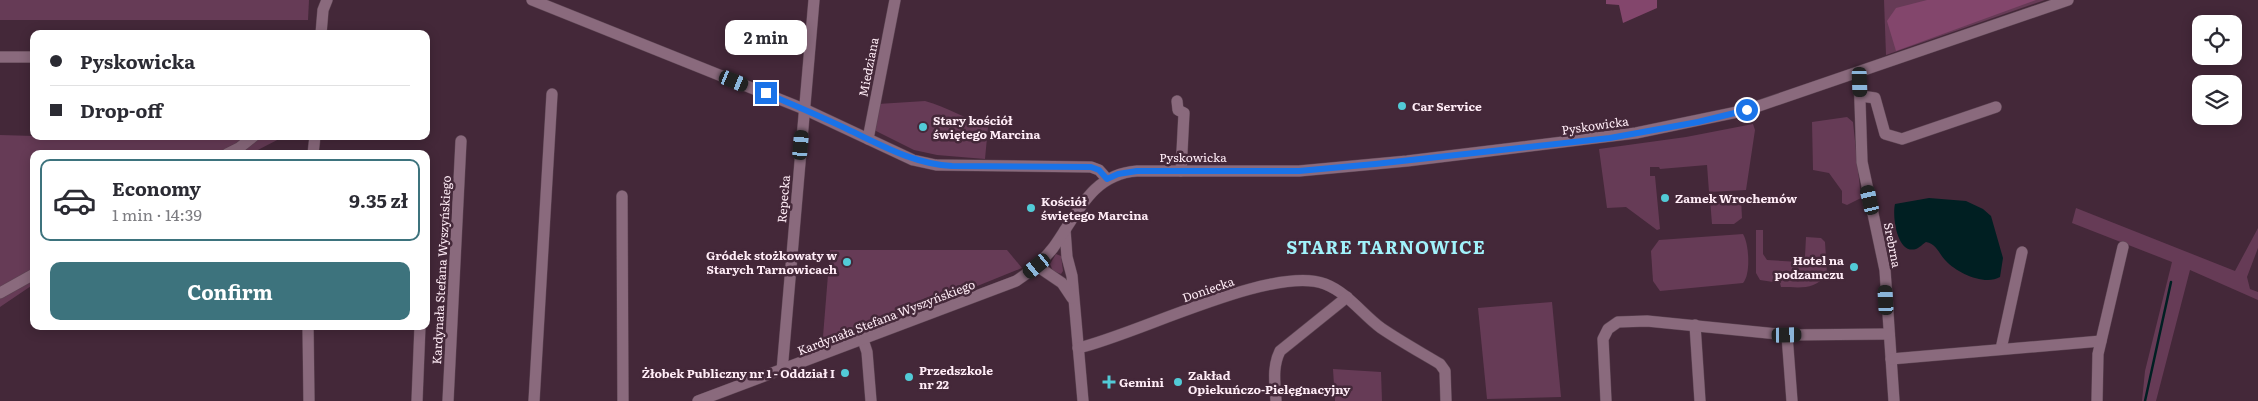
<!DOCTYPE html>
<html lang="en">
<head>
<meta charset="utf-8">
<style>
  :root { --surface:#fff; --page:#f2f2f3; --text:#2b2b33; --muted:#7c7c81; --line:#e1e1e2; --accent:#3d737d }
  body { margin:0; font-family:Literata,serif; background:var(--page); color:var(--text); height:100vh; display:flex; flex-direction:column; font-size:19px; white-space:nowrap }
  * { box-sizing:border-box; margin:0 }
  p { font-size:16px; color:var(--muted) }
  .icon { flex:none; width:28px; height:28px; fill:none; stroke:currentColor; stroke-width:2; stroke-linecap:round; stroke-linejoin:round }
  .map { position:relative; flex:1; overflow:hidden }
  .drawer { position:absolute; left:30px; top:150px; width:400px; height:180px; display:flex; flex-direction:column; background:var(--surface); border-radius:10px; box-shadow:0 2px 12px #0003 }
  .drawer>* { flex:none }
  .banner { position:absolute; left:30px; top:30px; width:400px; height:110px; border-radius:10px; box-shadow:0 2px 12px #0003; display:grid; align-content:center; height:110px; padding:0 20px; background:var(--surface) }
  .buttons { position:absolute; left:2192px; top:15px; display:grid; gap:10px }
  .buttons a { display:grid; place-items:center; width:50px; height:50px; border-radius:10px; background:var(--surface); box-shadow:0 2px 12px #0003; font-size:25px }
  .end { position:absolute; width:22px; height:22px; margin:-11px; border:6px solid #1a73e8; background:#fff; box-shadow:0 0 0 2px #fff }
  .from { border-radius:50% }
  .bubble { position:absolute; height:35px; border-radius:10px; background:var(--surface); box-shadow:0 2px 12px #0003; font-size:16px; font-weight:700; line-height:35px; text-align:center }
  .car { position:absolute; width:15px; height:30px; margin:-15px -8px; border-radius:6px; box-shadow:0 0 4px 1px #0007; background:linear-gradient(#222 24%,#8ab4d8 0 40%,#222 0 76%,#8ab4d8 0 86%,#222 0) }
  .banner b { display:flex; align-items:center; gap:18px; height:48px; font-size:19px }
  .banner b+b { border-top:1px solid var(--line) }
  .banner i { width:12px; height:12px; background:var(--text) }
  ul { padding:9px 0 0; list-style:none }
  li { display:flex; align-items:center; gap:15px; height:82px; margin:0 10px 8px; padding:0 10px; border:2px solid var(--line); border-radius:10px }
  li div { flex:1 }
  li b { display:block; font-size:19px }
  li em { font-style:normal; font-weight:700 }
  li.current { border-color:var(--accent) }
  li>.icon { width:45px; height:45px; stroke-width:1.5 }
  .primary-button { display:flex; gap:10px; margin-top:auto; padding:10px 20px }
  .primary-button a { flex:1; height:58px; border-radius:10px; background:var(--accent); color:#fff; font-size:20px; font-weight:700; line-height:58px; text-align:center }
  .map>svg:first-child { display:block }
  .green { fill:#663b56 }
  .forest { fill:#83466c }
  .water { fill:#001f22 }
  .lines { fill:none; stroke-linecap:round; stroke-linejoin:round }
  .stream { stroke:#001f22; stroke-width:2.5 }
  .minor-casing { stroke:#5d4553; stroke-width:12 }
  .minor { stroke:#8a6a7d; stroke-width:11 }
  .route { stroke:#1a73e8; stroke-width:6 }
  .poi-dot { fill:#52cbd7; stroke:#442839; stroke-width:2 }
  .labels { text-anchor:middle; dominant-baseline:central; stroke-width:5; stroke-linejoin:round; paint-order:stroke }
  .street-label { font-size:12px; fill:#ffecf6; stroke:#442839 }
  .poi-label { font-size:12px; font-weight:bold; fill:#ffecf6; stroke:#442839; text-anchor:start }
  .district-label { font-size:18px; font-weight:bold; letter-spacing:1px; fill:#a1f2fb; stroke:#442839 }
</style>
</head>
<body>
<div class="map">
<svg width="2258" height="401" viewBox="0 0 2258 401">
  <rect width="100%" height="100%" fill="#442839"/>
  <g class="green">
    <path d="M0 0H309L308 20H0Z"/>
    <path d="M1884 0H2045L1886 55Z"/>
    <path d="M925 101C947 107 966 119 988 127L985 159 937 155 914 150 874 130 878 104Z"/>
    <path d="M1847 117 1853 122 1861 198 1847 205 1842 203V191L1829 173 1813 170 1812 122Z"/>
    <path d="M1753 124 1755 130 1746 190 1709 192 1707 165 1660 169 1659 167H1650V176H1655L1660 229 1657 230 1626 207 1607 208 1599 149 1686 137Z"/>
    <path d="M0 135 34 136 281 138 250 154H34V284L0 307Z"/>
    <path d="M1710 199H1741L1742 218 1734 224H1712Z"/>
    <path d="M2076 208 2235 271 2258 228V248L2247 277 2250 289 2258 292V300L2190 270 2156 401H2142L2145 371 2172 262 2072 223Z"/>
    <path d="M1756 230H1763V254L1767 260 1799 262 1805 256 1806 237 1821 238 1825 242 1827 274C1814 291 1800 287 1781 287L1780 283 1760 280 1756 273Z"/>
    <path d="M1743 234C1749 244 1751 274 1743 283L1660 291 1653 281 1651 251 1659 240Z"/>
    <path d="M830 250H1007L1022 268 822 349Z"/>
    <path d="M1056 254 1061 256 1063 271 1061 274 1053 271 1050 264Z"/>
    <path d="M1552 302 1561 397 1487 399 1478 308Z"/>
    <path d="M1333 369 1381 372 1382 401H1335Z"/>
  </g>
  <g class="forest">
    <path d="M1606 0H1657V8L1623 23 1619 5 1606 4Z"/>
    <path d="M1927 0H2036L1896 51 1887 21 1896 8Z"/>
  </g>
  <path class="water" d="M1929 198 1966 201 1983 209 1991 216 2003 258 2000 277C1985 286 1957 273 1946 261 1938 253 1937 244 1926 242 1923 244 1919 248 1916 249 1897 255 1892 216 1895 204Z"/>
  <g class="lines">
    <path class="stream" d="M2145 401 2171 282"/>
    <g class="minor-casing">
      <g id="minor">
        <path d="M532 0 804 109 913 160 936 165 1091 167 1099 170 1107 179"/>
        <path d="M321 34 323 10 327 0"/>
        <path d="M0 57H34"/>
        <path d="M1859 72 1862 162 1885 270 1894 401"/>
        <path d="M1861 96 1875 98 1885 134 1902 139 1996 107"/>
        <path d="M1177 101 1178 110 1184 113 1181 171"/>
        <path d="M868 139 895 0"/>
        <path d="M227 154 239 148 254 136"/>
        <path d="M313 154 315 136"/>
        <path d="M622 196 623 401"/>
        <path d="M1065 230 1067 257 1072 276 1083 401"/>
        <path d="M1037 266 1062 283 1072 298"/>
        <path d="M0 293 34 274"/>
        <path d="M1695 325 1700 401"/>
        <path d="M308 326 309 401"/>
        <path d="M1787 335 1792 401"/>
        <path d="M863 340 867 352 871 401"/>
        <path d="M1078 348C1136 335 1273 264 1325 284 1348 293 1362 314 1381 328 1400 341 1420 352 1440 364L1445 371 1446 401"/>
        <path d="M2001 349 2022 252"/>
        <path d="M1891 359 2101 341"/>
        <path d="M782 371 814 0"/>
        <path d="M417 401 420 326"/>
        <path d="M448 401 461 141"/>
        <path d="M534 401 552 94"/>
        <path d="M698 401 1016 281C1030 272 1042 262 1053 248 1077 215 1091 174 1137 171H1299L1407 161 1636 133 1747 110 2068 0"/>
        <path d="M1276 401C1275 383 1272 367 1280 351L1347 297"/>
        <path d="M1606 401 1603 339 1608 329 1618 322 1647 321 1787 335 1889 334"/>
        <path d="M2097 401 2098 354 2123 247"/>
      </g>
    </g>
    <use href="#minor" class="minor"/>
  </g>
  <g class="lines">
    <path class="route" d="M766 93C793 105 820 116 847 129 881 145 914 164 952 166L1091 167 1099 170 1107 179 1118 174 1137 171H1299L1375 164 1610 138 1698 122 1747 110"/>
  </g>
  <g class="poi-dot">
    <circle cx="1402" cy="106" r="5"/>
    <circle cx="923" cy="127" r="5"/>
    <circle cx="1665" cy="198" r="5"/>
    <circle cx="1031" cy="208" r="5"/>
    <circle cx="847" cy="262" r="5"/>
    <circle cx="1854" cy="267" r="5"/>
    <circle cx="845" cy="373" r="5"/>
    <circle cx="909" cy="377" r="5"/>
    <path d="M1106.5 374.5h5v5h5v5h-5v5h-5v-5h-5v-5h5z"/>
    <circle cx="1178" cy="382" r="5"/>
  </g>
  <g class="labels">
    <g class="street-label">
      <text transform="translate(868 67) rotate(-79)">Miedziana</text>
      <text transform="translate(1595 125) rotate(-8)">Pyskowicka</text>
      <text x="1193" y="157">Pyskowicka</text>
      <text transform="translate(783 199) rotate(-85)">Repecka</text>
      <text transform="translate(1893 245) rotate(79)">Srebrna</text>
      <text transform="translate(441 270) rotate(-87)">Kardynała Stefana Wyszyńskiego</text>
      <text transform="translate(1208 289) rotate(-19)">Doniecka</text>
      <text transform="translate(886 317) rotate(-21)">Kardynała Stefana Wyszyńskiego</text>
    </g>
    <g class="poi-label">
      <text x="1412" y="106">Car Service</text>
      <text x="933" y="120">Stary kościół<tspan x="933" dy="14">świętego Marcina</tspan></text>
      <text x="1675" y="198">Zamek Wrochemów</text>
      <text x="1041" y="201">Kościół<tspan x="1041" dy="14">świętego Marcina</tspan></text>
      <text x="837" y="255" text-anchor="end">Gródek stożkowaty w<tspan x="837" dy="14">Starych Tarnowicach</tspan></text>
      <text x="1844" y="260" text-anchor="end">Hotel na<tspan x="1844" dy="14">podzamczu</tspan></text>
      <text x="919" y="370">Przedszkole<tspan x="919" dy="14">nr 22</tspan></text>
      <text x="835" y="373" text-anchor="end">Żłobek Publiczny nr 1 - Oddział I</text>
      <text x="1188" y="375">Zakład<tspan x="1188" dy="14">Opiekuńczo-Pielęgnacyjny</tspan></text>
      <text x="1119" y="382">Gemini</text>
    </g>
    <g class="district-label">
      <text x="1386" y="246">STARE TARNOWICE</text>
    </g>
  </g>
</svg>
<div class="buttons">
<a><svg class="icon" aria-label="locate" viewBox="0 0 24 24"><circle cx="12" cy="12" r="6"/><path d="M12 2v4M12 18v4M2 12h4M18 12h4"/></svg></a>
<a><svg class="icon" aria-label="layers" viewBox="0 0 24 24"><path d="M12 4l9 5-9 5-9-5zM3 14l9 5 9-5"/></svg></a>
</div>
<i class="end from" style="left:1747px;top:110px"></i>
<i class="end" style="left:766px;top:93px"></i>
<div class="bubble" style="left:725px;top:20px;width:82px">2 min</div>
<i class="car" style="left:734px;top:81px;rotate:112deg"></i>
<i class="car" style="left:1860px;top:82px;rotate:178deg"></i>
<i class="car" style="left:801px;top:145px;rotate:5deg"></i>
<i class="car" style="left:1870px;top:200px;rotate:347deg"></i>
<i class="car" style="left:1037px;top:266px;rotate:231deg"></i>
<i class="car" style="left:1886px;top:300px;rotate:357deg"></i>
<i class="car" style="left:1787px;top:335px;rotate:89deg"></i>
<div class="banner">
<b><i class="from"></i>Pyskowicka</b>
<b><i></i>Drop-off</b>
</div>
<section class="drawer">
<ul>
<li class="current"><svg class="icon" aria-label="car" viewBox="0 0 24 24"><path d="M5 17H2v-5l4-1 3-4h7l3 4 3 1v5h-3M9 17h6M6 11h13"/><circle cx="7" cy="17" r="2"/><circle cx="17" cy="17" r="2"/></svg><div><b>Economy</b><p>1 min · 14:39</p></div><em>9.35 zł</em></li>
</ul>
<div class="primary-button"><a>Confirm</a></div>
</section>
</div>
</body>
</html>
